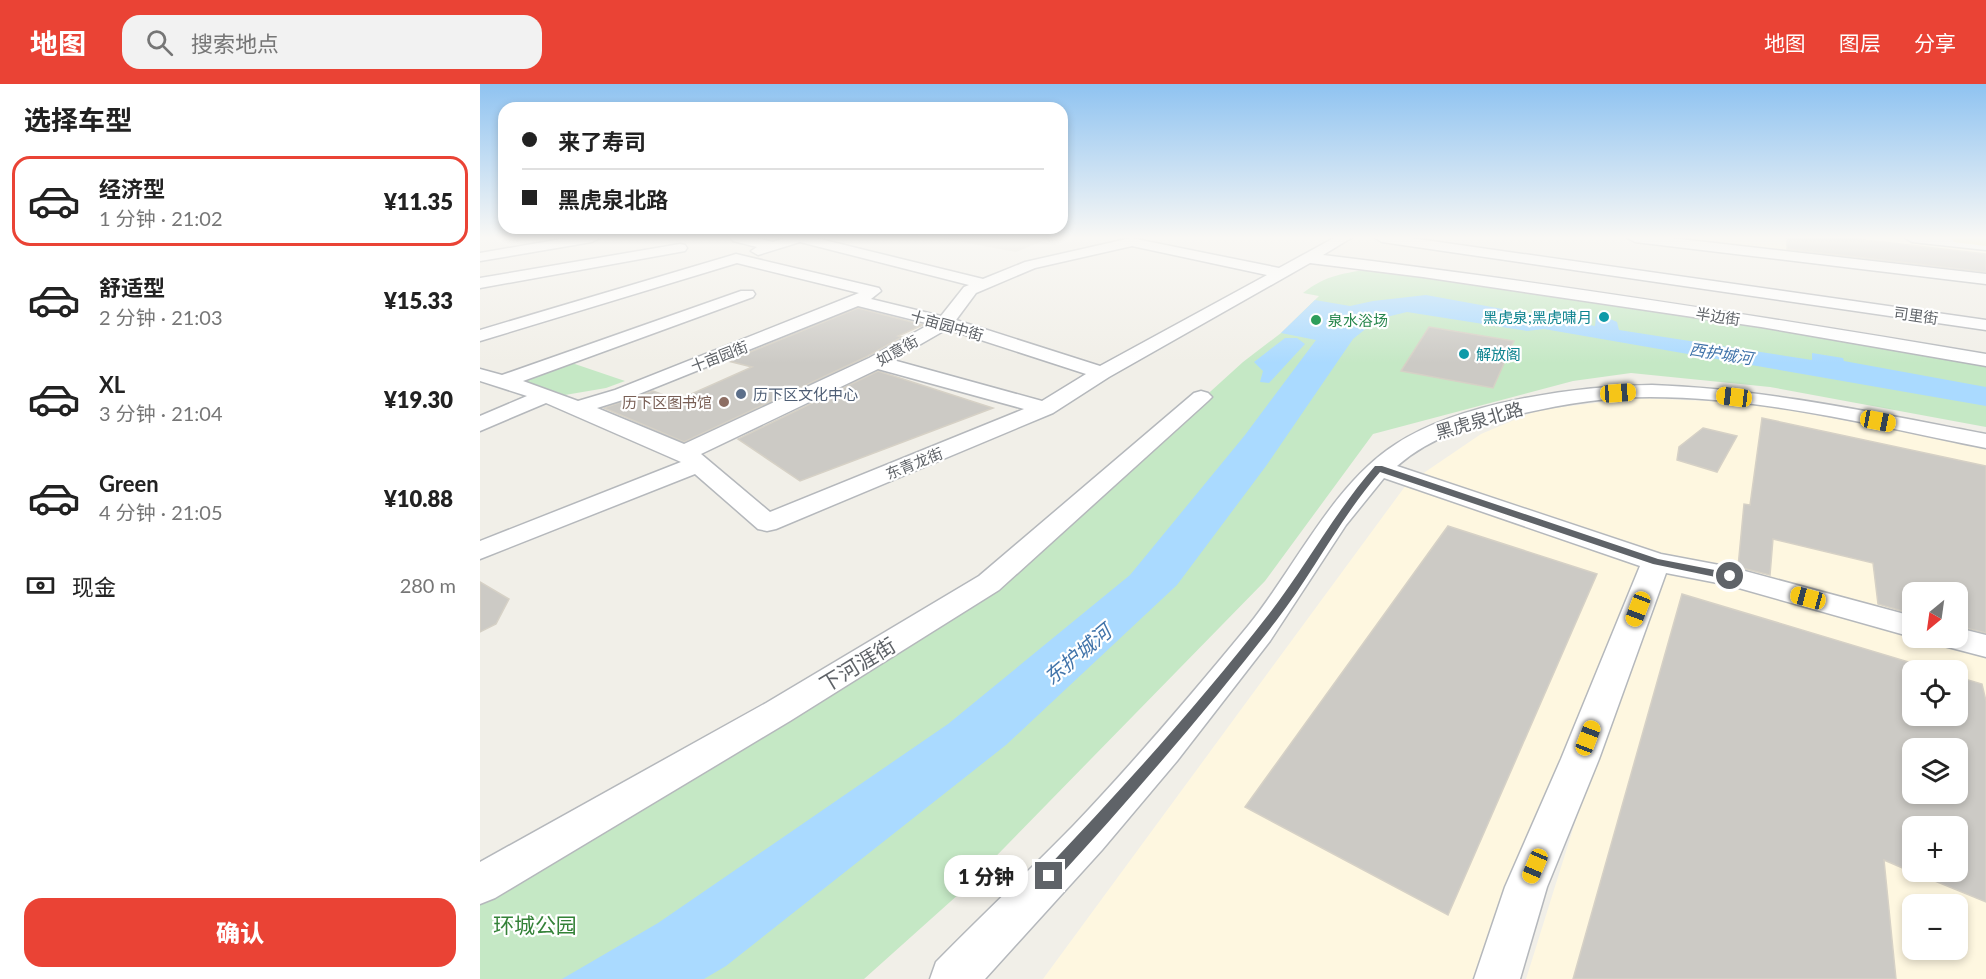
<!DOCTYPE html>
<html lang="zh">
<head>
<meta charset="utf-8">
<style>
  :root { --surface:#fff; --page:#f2f2f2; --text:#222; --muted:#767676; --line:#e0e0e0; --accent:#ea4335 }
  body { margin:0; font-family:Lato,"Noto Sans SC",sans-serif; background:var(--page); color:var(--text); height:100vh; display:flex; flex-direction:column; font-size:22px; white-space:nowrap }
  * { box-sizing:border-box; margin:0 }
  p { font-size:20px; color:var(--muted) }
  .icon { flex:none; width:33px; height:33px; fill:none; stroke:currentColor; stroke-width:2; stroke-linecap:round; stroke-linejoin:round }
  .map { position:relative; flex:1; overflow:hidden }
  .details { display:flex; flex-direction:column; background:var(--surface); width:480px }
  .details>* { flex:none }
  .banner { position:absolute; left:18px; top:18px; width:570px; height:132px; border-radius:18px; box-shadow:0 3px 9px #0003; display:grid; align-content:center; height:132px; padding:0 24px; background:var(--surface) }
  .needle { width:39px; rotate:209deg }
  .controls { position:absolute; left:1422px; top:498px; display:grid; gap:12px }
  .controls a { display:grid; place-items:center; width:66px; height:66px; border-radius:12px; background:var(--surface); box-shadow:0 3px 9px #0003; font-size:30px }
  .end { position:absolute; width:27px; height:27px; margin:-14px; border:8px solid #5f6368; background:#fff; box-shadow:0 0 0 3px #fff }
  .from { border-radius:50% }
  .bubble { position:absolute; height:42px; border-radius:18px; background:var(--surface); box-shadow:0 3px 9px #0003; font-size:20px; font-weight:800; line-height:42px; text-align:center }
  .car { position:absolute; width:18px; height:36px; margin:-18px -9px; border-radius:8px; box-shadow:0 0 4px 2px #0007; background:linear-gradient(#f5c518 24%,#345 0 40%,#f5c518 0 76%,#345 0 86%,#f5c518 0) }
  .banner b { display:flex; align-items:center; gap:21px; height:57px; font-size:22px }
  .banner b+b { border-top:2px solid var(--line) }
  .banner i { width:15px; height:15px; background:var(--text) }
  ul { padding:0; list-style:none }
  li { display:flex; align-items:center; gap:18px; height:90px; margin:0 12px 9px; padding:0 12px; border:3px solid transparent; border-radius:18px }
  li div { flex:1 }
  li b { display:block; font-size:22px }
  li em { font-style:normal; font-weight:800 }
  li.active { border-color:var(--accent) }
  li>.icon { width:54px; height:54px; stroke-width:1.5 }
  h2 { padding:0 24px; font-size:27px; line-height:72px }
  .pay { display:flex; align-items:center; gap:15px; height:66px; padding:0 24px; font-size:22px }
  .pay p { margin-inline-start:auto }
  .primary-button { display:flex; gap:12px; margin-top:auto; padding:12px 24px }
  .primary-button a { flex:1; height:69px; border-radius:18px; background:var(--accent); color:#fff; font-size:24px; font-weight:800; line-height:69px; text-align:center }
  header { display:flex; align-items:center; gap:36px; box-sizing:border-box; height:84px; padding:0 30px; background:var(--accent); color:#fff }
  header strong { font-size:28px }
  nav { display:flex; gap:33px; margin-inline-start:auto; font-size:21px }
  .search { width:420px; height:54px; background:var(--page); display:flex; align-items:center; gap:15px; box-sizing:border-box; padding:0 21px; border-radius:18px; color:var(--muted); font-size:22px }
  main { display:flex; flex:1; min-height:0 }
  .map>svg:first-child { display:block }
  .commercial { fill:#fef7e0; fill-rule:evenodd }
  .education { fill:#e1ded6 }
  .green { fill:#c5e8c5 }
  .water { fill:#aadaff }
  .building { fill:#cccac5; stroke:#d6d1c6; stroke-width:1.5; fill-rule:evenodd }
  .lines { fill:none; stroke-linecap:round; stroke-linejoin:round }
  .minor-casing { stroke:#b5b8bc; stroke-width:3 }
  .major-casing { stroke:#f2c960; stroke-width:3 }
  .minor { fill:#fff; fill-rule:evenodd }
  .major { fill:#fff2af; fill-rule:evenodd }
  .route { fill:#5f6368 }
  .culture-dot { fill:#0f9aa8; stroke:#fff; stroke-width:2 }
  .leisure-dot { fill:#2e9e5b; stroke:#fff; stroke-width:2 }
  .service-dot { fill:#5c6f8a; stroke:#fff; stroke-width:2 }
  .education-dot { fill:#8d6e63; stroke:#fff; stroke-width:2 }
  .labels { text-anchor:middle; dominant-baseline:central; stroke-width:4.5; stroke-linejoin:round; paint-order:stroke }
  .far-street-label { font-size:15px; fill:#5f6368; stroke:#fff }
  .far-culture-label { font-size:15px; fill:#0d838f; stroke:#fff; text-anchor:end }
  .far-leisure-label { font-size:15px; fill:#27864d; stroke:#fff; text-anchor:start }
  .far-service-label { font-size:15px; fill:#4e5e75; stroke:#fff; text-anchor:start }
  .far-education-label { font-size:15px; fill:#785e54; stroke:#fff; text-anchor:end }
  .far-water-label { font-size:16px; font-style:italic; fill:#4174aa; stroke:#fff }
  .street-label { font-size:18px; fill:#5f6368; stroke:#fff }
  .water-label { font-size:20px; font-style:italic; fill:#4174aa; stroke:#fff }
  .near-street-label { font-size:21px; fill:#5f6368; stroke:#fff }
  .near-park-label { font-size:21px; fill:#348238; stroke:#fff }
</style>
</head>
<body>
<header>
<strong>地图</strong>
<div class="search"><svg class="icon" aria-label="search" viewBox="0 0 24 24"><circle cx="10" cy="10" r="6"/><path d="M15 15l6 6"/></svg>搜索地点</div>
<nav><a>地图</a><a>图层</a><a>分享</a></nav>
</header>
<main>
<section class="details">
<h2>选择车型</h2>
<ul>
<li class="active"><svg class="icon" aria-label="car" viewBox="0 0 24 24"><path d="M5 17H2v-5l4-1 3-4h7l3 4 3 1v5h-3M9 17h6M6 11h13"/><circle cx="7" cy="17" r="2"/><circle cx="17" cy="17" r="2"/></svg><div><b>经济型</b><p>1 分钟 · 21:02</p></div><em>¥11.35</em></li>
<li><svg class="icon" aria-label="car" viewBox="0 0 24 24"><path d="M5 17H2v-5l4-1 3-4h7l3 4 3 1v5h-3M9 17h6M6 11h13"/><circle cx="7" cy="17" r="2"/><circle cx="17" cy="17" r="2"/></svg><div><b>舒适型</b><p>2 分钟 · 21:03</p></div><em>¥15.33</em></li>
<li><svg class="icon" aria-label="car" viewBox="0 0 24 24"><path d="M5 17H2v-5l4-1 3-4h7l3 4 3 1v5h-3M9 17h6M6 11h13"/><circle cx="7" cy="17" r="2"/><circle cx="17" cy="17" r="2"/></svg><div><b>XL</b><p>3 分钟 · 21:04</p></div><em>¥19.30</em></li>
<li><svg class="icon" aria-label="car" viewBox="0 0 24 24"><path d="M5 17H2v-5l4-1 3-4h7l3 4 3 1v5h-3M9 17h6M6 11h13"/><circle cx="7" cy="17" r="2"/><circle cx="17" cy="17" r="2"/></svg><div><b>Green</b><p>4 分钟 · 21:05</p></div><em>¥10.88</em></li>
</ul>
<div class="pay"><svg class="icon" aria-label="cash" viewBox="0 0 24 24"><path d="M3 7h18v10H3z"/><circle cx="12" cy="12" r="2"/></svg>现金<p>280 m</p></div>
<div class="primary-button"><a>确认</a></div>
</section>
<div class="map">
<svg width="1506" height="895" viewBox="0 0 1506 895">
  <rect width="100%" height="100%" fill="#f1efe8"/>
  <g class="commercial">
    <path d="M1170 154H1506V193Z"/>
    <path d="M1156 314 1272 319 1506 363V895H1046L1166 512 1034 895H563L926 401 1001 350 1058 326ZM1432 508H1478V554H1432ZM1432 586H1478V632H1432ZM1432 664H1478V710H1432ZM1432 742H1478V788H1432ZM1432 820H1478V866H1432Z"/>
  </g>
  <path class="education" d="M460 154H570L536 168Z"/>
  <g class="green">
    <path d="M893 184 967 192 1506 278V343L1290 303 1151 289 1093 297 893 350 785 497 480 809 384 895H0V808L516 502 763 278 801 249 839 212 823 209C847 190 864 190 893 184Z"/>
    <path d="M89 278 145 297 126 304 85 311 37 294Z"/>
  </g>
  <g class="water">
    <path d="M946 211 1115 242 1116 233 1128 234 1137 238 1139 246 1332 276V269L1363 274 1364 277 1506 303V322L1064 245 1047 247 927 228 898 235 873 255 786 382 697 501 526 661 246 882 224 895H82L178 839 468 640 650 491 765 351 836 256 801 249 835 216 870 222 893 217Z"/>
    <path d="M805 254H817L825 260 789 299 780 298 783 287 774 278Z"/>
  </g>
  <g class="building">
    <path d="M1307 154H1369L1506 170V188L1307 165Z"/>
    <path d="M378 224 443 241 418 252 422 253 386 273 204 358 124 324 173 307 198 316 272 283 248 277Z"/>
    <path d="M949 243 1034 257 1013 304 921 287Z"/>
    <path d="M398 287 513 324 320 397 258 355Z"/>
    <path d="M1282 334 1506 382V549L1478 542V508H1432V530L1398 520 1393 479 1293 455 1290 491 1258 483 1264 420 1270 421Z"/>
    <path d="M1223 344 1257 352 1237 388 1197 376 1199 363Z"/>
    <path d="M968 442 1117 490 968 831 765 723Z"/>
    <path d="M0 498 29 515 16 540 0 548Z"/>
    <path d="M1202 510 1432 579V632H1478V593L1502 600 1506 617V818L1433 788H1478V742H1432V788L1404 776 1416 895H1093ZM1432 664H1478V710H1432Z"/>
  </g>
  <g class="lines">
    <g class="minor-casing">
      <g id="minor">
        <path d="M87 154H119L112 158 0 177V169Z"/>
        <path d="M251 154H277L293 158 305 154H336L503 195 545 178 651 154 799 184 854 154H871L843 171C1065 198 1286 233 1506 270V282L1281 243 943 193 830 179 629 293 573 329 296 445 287 447 278 445 215 390 0 475V457L201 378 66 319 0 347V332L47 312 0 297V285L22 291 261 207H273L275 210 273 213 43 297 98 317 135 306 379 209 257 179 0 257V246L256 170 399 204 401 207 391 215 461 232 484 203 489 201 320 158 278 171 271 167 277 163 253 157ZM652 162 787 191 620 282 476 236 496 209 555 184ZM378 222 450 240 389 274 204 360 117 324 149 314ZM467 245 606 290 562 317 413 276ZM398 285 544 325 290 428 221 370Z"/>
        <path d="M895 154H931L1506 236V246L902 158Z"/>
        <path d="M1148 154H1191L1506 190V200L1155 158Z"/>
        <path d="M1425 154H1471L1506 158V166L1432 158Z"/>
        <path d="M200 160 205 161 207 164 205 167 0 204V194Z"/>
        <path d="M1172 301C1285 305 1395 329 1506 350V364C1396 342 1284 313 1170 313 1126 313 1083 320 1040 330 994 340 953 351 917 382L1181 470 1250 483 1432 532V553L1248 501 1186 489 1119 675 1067 803 1040 895H994L1025 803 1081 675 1160 482 904 394 866 441 790 557 697 677 622 766 505 895H450L456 878C501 832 548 788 593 742 654 678 712 610 768 542 815 484 853 400 916 360 980 318 1096 302 1172 301Z"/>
        <path d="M721 307 728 309 732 313 728 317 519 506 310 637 15 814 0 820V778L286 619 499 492 714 309Z"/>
        <path d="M1478 544 1506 551V573L1464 562 1459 554H1478Z"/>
      </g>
    </g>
    <g class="major-casing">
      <path id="major" d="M1471 154H1506V162L1474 158Z"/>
    </g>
    <use href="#minor" class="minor"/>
    <use href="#major" class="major"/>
  </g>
  <linearGradient id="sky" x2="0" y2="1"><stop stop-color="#8fc3f1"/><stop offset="0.55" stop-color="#f9f8f5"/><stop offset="1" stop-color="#f9f8f5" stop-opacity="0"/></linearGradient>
  <rect width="1506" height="279" fill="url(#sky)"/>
  <path class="route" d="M895 382H902L1178 475 1250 489 1255 492 1250 496 1173 480 900 388C860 434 833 489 796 537 726 627 652 713 575 797L569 799 564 797 562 792 564 787C642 705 719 620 789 530 826 482 855 428 895 382Z"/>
  <g class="culture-dot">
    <circle cx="1124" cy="233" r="6"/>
    <circle cx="984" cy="270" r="6"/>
  </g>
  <circle class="leisure-dot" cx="836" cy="236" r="6"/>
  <circle class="service-dot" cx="261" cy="310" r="6"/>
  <circle class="education-dot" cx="244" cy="318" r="6"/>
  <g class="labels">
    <g class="far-street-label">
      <text transform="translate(1436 231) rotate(8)">司里街</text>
      <text transform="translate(1238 232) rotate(8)">半边街</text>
      <text transform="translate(467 241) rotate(16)">十亩园中街</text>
      <text transform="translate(417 266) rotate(-29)">如意街</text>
      <text transform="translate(239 272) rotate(-21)">十亩园街</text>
      <text transform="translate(434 379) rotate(-22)">东青龙街</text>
    </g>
    <g class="far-culture-label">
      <text x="1112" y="233">黑虎泉;黑虎啸月</text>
      <text x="996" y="270" text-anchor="start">解放阁</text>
    </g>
    <g class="far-leisure-label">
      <text x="848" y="236">泉水浴场</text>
    </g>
    <g class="far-service-label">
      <text x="273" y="310">历下区文化中心</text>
    </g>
    <g class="far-education-label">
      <text x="232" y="318">历下区图书馆</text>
    </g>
    <g class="far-water-label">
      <text transform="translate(1241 269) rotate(9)">西护城河</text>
    </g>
    <g class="street-label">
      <text transform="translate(999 336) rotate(-16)">黑虎泉北路</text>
    </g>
    <g class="water-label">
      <text transform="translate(597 570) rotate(-40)">东护城河</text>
    </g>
    <g class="near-street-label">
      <text transform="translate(377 580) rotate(-31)">下河涯街</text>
    </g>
    <g class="near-park-label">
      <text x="55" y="840">环城公园</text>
    </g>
  </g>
</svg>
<div class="controls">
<a><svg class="needle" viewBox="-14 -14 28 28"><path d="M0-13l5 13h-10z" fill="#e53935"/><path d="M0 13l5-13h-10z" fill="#767676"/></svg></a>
<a><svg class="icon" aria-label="locate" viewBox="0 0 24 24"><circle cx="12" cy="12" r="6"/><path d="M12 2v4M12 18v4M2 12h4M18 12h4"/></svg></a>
<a><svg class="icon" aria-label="layers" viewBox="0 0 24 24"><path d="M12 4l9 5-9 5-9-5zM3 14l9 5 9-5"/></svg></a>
<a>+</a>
<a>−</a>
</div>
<i class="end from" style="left:1250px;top:492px"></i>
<i class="end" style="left:569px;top:792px"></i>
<div class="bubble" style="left:464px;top:771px;width:84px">1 分钟</div>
<i class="car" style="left:1138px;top:309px;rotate:86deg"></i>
<i class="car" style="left:1254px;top:313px;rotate:277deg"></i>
<i class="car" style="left:1398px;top:337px;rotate:101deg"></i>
<i class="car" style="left:1328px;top:514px;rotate:285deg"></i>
<i class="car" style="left:1158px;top:525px;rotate:201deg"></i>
<i class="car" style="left:1108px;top:654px;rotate:21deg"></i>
<i class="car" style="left:1055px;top:782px;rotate:203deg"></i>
<div class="banner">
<b><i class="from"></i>来了寿司</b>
<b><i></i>黑虎泉北路</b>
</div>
</div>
</main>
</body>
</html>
